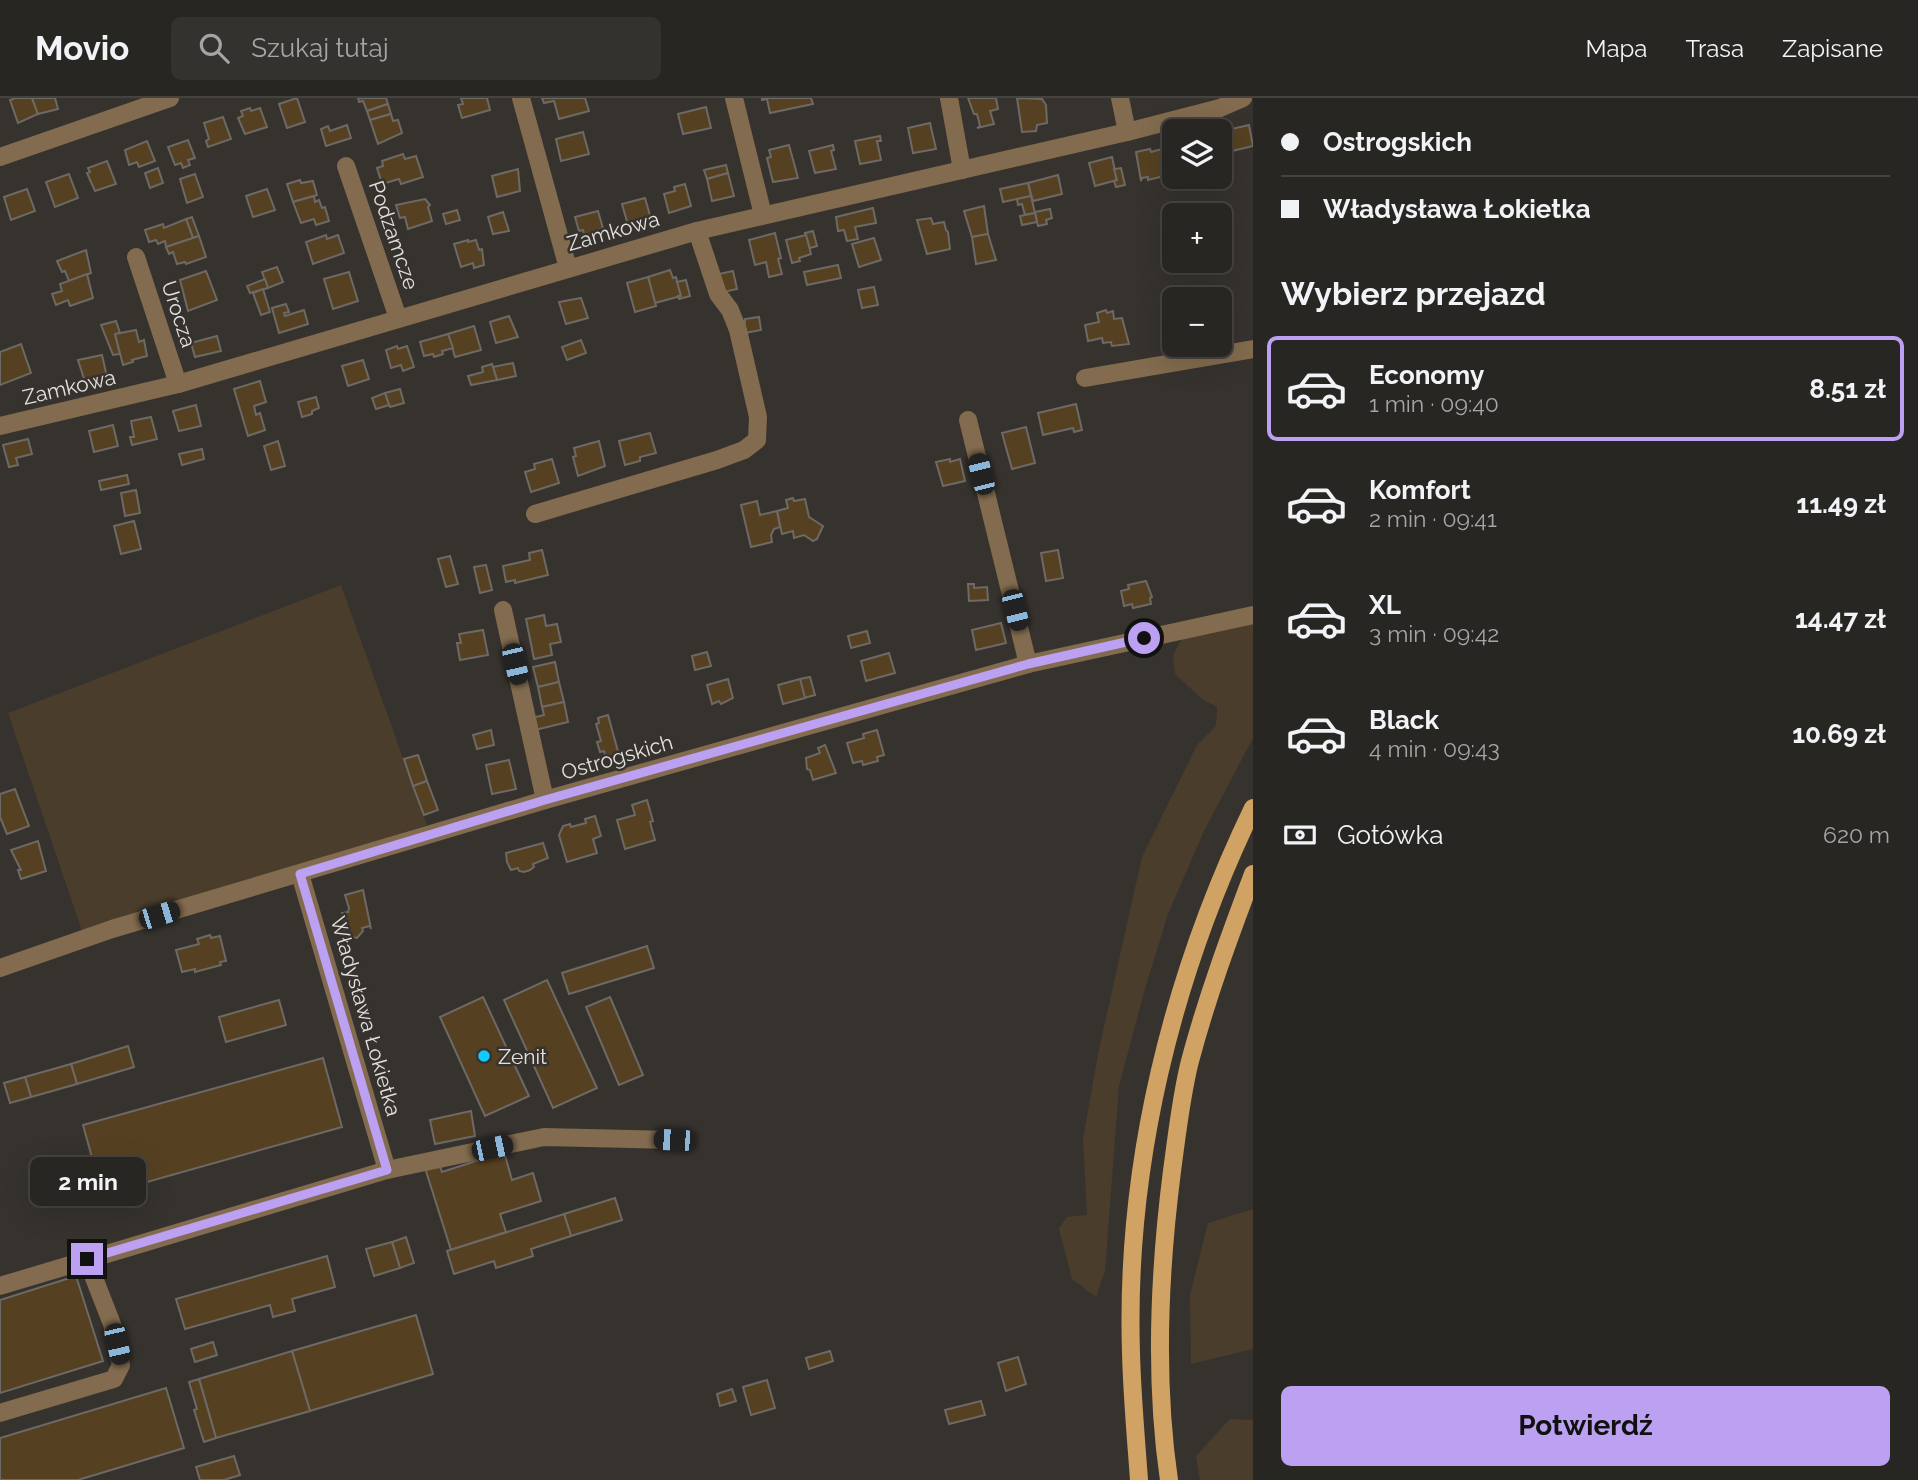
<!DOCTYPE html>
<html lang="pl">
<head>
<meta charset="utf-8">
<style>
  :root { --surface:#282622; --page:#34322f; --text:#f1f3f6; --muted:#a5a5a5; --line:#444340; --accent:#bca0f2 }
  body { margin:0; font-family:Raleway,sans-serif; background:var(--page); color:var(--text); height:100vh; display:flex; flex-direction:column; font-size:26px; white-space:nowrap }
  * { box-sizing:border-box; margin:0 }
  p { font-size:23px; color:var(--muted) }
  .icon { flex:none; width:38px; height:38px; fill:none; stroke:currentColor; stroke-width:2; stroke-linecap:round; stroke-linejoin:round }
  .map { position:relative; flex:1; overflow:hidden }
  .drawer { display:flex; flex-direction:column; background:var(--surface); width:665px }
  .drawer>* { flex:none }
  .guide { display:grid; align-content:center; height:154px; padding:0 28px; background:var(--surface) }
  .tools { position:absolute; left:1162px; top:21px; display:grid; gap:14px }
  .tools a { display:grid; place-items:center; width:70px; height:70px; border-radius:10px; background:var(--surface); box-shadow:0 7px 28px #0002,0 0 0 2px var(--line); font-size:35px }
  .end { position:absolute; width:32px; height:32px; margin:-16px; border:9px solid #bca0f2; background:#111; box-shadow:0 0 0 4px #111 }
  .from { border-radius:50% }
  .bubble { position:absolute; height:49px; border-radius:10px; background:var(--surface); box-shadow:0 7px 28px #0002,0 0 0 2px var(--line); font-size:23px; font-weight:700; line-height:49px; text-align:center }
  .car { position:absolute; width:21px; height:42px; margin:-21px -10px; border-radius:9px; box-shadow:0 0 5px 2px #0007; background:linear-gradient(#222 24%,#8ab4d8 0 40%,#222 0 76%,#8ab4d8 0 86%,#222 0) }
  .guide b { display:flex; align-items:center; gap:24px; height:66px; font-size:26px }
  .guide b+b { border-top:2px solid var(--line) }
  .guide i { width:18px; height:18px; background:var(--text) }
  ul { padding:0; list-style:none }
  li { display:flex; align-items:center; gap:21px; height:105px; margin:0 14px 10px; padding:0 14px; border:4px solid transparent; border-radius:10px }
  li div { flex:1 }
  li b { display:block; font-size:26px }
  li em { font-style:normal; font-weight:700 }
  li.current { border-color:var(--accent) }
  li>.icon { width:63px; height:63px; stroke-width:1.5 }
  h2 { padding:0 28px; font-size:32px; line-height:84px }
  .pay { display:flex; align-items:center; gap:18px; height:77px; padding:0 28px; font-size:26px }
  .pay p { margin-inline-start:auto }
  .button { display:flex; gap:14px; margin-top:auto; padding:14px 28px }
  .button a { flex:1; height:80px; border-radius:10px; background:var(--accent); color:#111; font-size:28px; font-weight:700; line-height:80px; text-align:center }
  header { display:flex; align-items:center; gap:42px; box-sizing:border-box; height:98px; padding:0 35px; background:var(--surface); border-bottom:2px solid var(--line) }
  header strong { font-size:33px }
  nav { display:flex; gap:38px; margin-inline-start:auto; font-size:24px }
  .search { width:490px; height:63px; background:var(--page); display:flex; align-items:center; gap:18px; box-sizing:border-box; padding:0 24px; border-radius:10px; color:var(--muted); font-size:26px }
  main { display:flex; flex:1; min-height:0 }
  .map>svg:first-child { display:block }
  .green { fill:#4b3d2c }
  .building { fill:#554022; stroke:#6d6964; stroke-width:2 }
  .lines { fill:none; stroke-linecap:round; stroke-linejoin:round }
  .minor { stroke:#826b4e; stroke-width:18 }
  .major { stroke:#d0a264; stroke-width:18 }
  .route { stroke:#bca0f2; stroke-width:9 }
  .poi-dot { fill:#12cafb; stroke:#36322e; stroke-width:2.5 }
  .labels { text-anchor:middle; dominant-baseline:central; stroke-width:5; stroke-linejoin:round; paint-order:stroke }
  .street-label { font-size:21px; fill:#e3e0de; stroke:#36322e }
  .poi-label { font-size:21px; fill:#e3e0de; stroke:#36322e; text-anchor:start }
</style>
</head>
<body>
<header>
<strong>Movio</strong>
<div class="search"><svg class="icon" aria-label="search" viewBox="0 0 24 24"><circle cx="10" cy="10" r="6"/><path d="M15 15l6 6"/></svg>Szukaj tutaj</div>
<nav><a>Mapa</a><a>Trasa</a><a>Zapisane</a></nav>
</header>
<main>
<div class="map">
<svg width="1253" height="1382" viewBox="0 0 1253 1382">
  <rect width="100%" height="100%" fill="#36322e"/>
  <g class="green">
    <path d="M341 487 427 727 83 836 8 615Z"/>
    <path d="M1253 520V640L1204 733 1168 816 1145 891 1119 988 1105 1173 1096 1199 1072 1181 1059 1131 1067 1119 1087 1117 1083 1041 1099 951 1142 759 1197 647 1216 628 1217 609 1202 601 1175 576 1173 557 1186 534Z"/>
    <path d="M1253 1111V1251L1191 1266 1190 1197 1208 1125Z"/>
    <path d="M1230 1321 1253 1322V1382H1200L1196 1358Z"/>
  </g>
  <g class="building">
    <path d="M15 0H32L38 16 18 25 10 2Z"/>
    <path d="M32 0H55L58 11 38 16Z"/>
    <path d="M297 0 305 24 287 30 279 6Z"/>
    <path d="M358 0H386L388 6 367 13 363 3 359 4Z"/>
    <path d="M461 0H487L490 12 462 20 458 7 463 6Z"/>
    <path d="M542 0H585L589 13 559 21 554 3 544 5Z"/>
    <path d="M762 0H811L813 6 770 15 767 1 762 2Z"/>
    <path d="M968 0H996L998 11 990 13 994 26 977 30 980 28 977 16H974Z"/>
    <path d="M1017 0 1042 1 1046 7 1047 25 1037 27 1036 33 1022 34Z"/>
    <path d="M388 6 391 16 370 22 367 13Z"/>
    <path d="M706 9 711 30 683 36 678 16Z"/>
    <path d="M250 10 251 13 260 10 267 29 245 36 238 20 243 18 241 13Z"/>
    <path d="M391 16 393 23 398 22 402 35 378 46 370 22Z"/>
    <path d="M223 19 231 41 208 49 206 43 209 41 204 25Z"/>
    <path d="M930 25 936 51 913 55 908 30Z"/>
    <path d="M347 27 351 40 326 48 321 31 328 28 330 33Z"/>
    <path d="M1249 27 1253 48 1232 53 1227 32Z"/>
    <path d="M583 34 589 56 561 63 556 41Z"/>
    <path d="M880 38 881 43H877L881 62 860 66 855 43Z"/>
    <path d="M188 42 195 60 188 62 190 67 183 70 181 65 175 67 168 49Z"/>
    <path d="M147 43 155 63 139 69 137 64 129 67 125 52Z"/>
    <path d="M789 47 798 80 773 84 767 60 771 59 769 52Z"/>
    <path d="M833 47 834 52 831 53 836 71 815 75 809 53Z"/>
    <path d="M1150 51 1151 54 1162 51 1168 77 1148 82V79L1142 80 1141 83 1136 54Z"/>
    <path d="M403 56 405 61 416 58 423 79 401 86 399 81 382 86 377 70 383 68 382 63Z"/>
    <path d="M1112 59 1117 82 1095 88 1089 65Z"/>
    <path d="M107 63 116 86 95 93 87 75 90 74 88 70Z"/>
    <path d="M726 67 728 75 707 81 704 72Z"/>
    <path d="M158 70 163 85 150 90 145 75Z"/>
    <path d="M1121 70 1125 87 1116 89 1114 83 1117 82 1114 71Z"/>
    <path d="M518 71 520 93 497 99 492 78Z"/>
    <path d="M728 75 734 98 712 103 707 81Z"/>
    <path d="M69 76 78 100 55 109 46 84Z"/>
    <path d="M195 76 203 99 187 105 180 81Z"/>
    <path d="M1058 77 1062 96 1033 103 1028 85Z"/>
    <path d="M300 82 301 85 313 83 317 97 293 104 287 86Z"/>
    <path d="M1028 85 1031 98 1003 104 1000 91Z"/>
    <path d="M685 86 691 108 669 115 664 96 675 93 674 89Z"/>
    <path d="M27 91 35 113 11 122 4 99Z"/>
    <path d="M267 91 275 112 253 119 246 98Z"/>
    <path d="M314 98 315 104 319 102 322 110 325 109 329 123 316 127 314 121 301 125 293 104Z"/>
    <path d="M1031 98 1035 115 1025 117 1022 106 1018 107 1017 101Z"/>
    <path d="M645 100 651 121 628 127 622 106Z"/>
    <path d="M425 101 430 107 428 109 432 123 408 131 405 119 400 120 396 107Z"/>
    <path d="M984 108 988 136 972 139 964 113Z"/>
    <path d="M873 110 876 125 855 129 858 141 847 143 844 132 838 133 836 119Z"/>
    <path d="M1050 111 1052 120 1046 122 1047 126 1038 128 1035 114Z"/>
    <path d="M457 112 460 122 446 126 443 116Z"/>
    <path d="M598 113 604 134 585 139 583 132 579 133 575 119Z"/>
    <path d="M503 114 509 133 493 136 488 119Z"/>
    <path d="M1035 115 1037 124 1022 127 1020 118Z"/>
    <path d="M192 119 199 138 193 140 186 121Z"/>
    <path d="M931 120 933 126 944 124 946 132 948 134 950 151 927 156 917 122Z"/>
    <path d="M186 121 193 140 166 149 165 143 158 146 156 142 149 144 145 132 163 126 164 130Z"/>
    <path d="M813 133 817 148 810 150 805 135Z"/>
    <path d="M775 135 781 160 778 161 782 176 769 179 766 164 755 167 749 142Z"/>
    <path d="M988 136 996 162 976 166 972 139Z"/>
    <path d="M326 137 327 141 338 137 344 155 313 166 306 144Z"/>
    <path d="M806 137 811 156 799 160 800 163 792 165 786 142Z"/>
    <path d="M199 138 206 159 186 166 185 164 177 166 173 154 169 156 166 149Z"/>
    <path d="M874 140 881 162 859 169 852 146Z"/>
    <path d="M468 142V144L476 142 479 152 482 151 484 167 474 170 473 165 461 169 454 146Z"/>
    <path d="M86 152 91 175 69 183 65 173 62 174 57 163Z"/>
    <path d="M838 167 841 180 807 187 804 174Z"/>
    <path d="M277 169 283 184 268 190 262 174Z"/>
    <path d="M670 172 673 180 676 179 681 198 655 205 648 179Z"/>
    <path d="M206 173 217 202 188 213 180 182Z"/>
    <path d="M733 173 737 191 723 194 719 176Z"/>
    <path d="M349 174 358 203 333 211 324 181Z"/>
    <path d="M87 176 93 200 70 208 68 202 56 207 52 196 62 193 60 186Z"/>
    <path d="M648 179 656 208 635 214 627 185Z"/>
    <path d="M265 181 268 190 250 195 247 188Z"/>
    <path d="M686 182 690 198 679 201 678 198H681L677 184Z"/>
    <path d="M874 189 878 207 862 210 858 192Z"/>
    <path d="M263 191 270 214 261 217 253 195Z"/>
    <path d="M1223 196 1229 226 1220 228V201H1202Z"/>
    <path d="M581 200 588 220 566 226 559 204Z"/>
    <path d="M286 206 289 214 284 215 285 218 304 212 308 226 279 235 272 210Z"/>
    <path d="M1174 206V237L1171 238 1165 208Z"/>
    <path d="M1106 212 1107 215 1113 213 1114 221 1122 220 1129 246 1112 248 1111 244 1103 245 1102 240 1088 243 1085 227 1099 224 1097 215Z"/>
    <path d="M509 218 518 239 496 245 490 224Z"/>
    <path d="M759 219 761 232 745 235V221Z"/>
    <path d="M116 223 120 235 115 236 120 256 113 257 101 227Z"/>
    <path d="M474 228 481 252 455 259 448 236Z"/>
    <path d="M136 232 139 244 144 242 147 258 132 262 133 264 123 267 115 236Z"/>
    <path d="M448 236 453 250 442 253 443 256 434 259 433 256 424 258 420 244Z"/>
    <path d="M217 238 221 253 195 259 191 245Z"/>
    <path d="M581 242 586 255 567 262 562 249Z"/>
    <path d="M21 246 31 275 0 287V254Z"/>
    <path d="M397 248 398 251 407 248 414 269 403 273 401 267 391 270 386 252Z"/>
    <path d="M102 257 107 279 85 284 78 262Z"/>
    <path d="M363 262 369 281 348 288 342 268Z"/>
    <path d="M513 265 516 278 497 282 493 269Z"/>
    <path d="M492 266 497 282 471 287 468 278 483 274 482 269Z"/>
    <path d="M260 283 266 304 254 308 256 317 260 315 265 332 248 338 234 291Z"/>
    <path d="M400 291 404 305 390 309 385 295Z"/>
    <path d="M385 295 389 307 376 311 372 300Z"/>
    <path d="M316 299 319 310 312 313V316L302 319 298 304Z"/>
    <path d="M1076 306 1082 332 1074 334 1073 330 1043 337 1038 315Z"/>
    <path d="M196 307 201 328 179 333 173 313Z"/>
    <path d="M151 319 157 341 132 347 130 339H134L131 323Z"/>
    <path d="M113 327 118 348 94 354 89 333Z"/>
    <path d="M1026 329 1035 365 1012 371 1002 335Z"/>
    <path d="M650 335 656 355 640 359V363L625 367 619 343Z"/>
    <path d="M28 341 32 356 16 360 18 367 9 369 3 347Z"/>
    <path d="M278 343 285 368 271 372 264 348Z"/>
    <path d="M599 343 605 368 578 378 573 359 576 358 574 350Z"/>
    <path d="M202 351 204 361 182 367 179 356Z"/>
    <path d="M552 361 559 385 531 394 525 374 535 371 534 366Z"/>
    <path d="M950 361V364L960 361 965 383 943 388 936 364Z"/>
    <path d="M127 377 129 386 101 392 99 383Z"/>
    <path d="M136 392 140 415 125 418 121 395Z"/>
    <path d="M793 400 794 403 805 401 809 419 823 428 817 441 813 443 804 437 794 440 793 433 782 436 777 413 788 410 786 402Z"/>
    <path d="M757 403 760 417 777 413 780 429 774 431 771 437 772 444 751 449 741 407Z"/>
    <path d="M134 423 141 451 121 456 114 428Z"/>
    <path d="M542 452 548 477 515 485V482L506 484 503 468 530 462 529 455Z"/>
    <path d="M1058 452 1063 480 1046 483 1041 455Z"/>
    <path d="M450 458 458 486 446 489 438 461Z"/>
    <path d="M486 467 492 492 480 495 474 469Z"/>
    <path d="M1146 483 1152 499 1150 500 1151 506 1133 510 1132 506 1124 508 1121 493 1129 491 1128 487Z"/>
    <path d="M968 486H974V490L987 489 988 502 969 503Z"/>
    <path d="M544 517 546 528 557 526 561 544 550 546 552 557 534 561 526 521Z"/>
    <path d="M1001 525 1006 545 976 552 972 532Z"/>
    <path d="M483 532 488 557 460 562 457 545H461L459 536Z"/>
    <path d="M867 533 870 545 851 550 848 538Z"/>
    <path d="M707 554 711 568 695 572 692 558Z"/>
    <path d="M889 555 895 575 866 583 861 563Z"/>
    <path d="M555 564 559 584 538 589 533 569Z"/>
    <path d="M810 579 815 597 804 600 800 581Z"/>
    <path d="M728 581 733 600 721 606 719 603 712 606 707 587Z"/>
    <path d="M800 581 805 600 783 606 778 587Z"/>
    <path d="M559 584 564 604 542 609 538 589Z"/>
    <path d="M564 604 568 624 535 632 532 620 544 617 542 609Z"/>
    <path d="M608 617 619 657 606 661 604 653 600 654 597 644 601 643 596 626 599 625 598 620Z"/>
    <path d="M491 632 494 647 477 651 473 637Z"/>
    <path d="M877 632 884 657 877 659 878 663 863 667 862 663 853 665 847 645 864 640 863 636Z"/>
    <path d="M825 647 836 675 813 682 810 672 807 671 806 660 820 655 818 650Z"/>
    <path d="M418 657 427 683 413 688 404 661Z"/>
    <path d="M509 662 516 691 492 696 486 667Z"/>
    <path d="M427 683 438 712 424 717 413 688Z"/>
    <path d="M15 691 29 728 7 736 0 719V696Z"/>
    <path d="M647 702 653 723 650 724 655 742 625 751 617 722 635 717 632 707Z"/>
    <path d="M595 718 601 738 593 741 597 755 567 764 559 737 563 728 570 726 571 729 586 725 585 721Z"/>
    <path d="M38 743 46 773 21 781 18 772H21L11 752Z"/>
    <path d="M543 745 548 760 533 766 534 769 530 772 524 774 519 773 518 770 511 772 507 764 506 755Z"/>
    <path d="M363 792 371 831 370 828 362 830 363 833 357 840 348 838 344 833 346 829 342 815 348 814 349 810 345 797Z"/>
    <path d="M210 837 211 840 220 838 226 863 220 864 221 867 195 874V871L182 874 176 852 199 846 197 841Z"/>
    <path d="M647 848 654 870 569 896 562 875Z"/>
    <path d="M547 882 597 990 553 1010 504 902Z"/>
    <path d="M483 899 529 998 485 1018 440 919Z"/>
    <path d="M610 899 643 977 619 987 586 909Z"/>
    <path d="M279 902 286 927 226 944 219 919Z"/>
    <path d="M128 948 134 969 77 986 71 966Z"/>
    <path d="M323 960 342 1029 115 1093 114 1089 101 1092 83 1027Z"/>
    <path d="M71 966 77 986 31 999 25 979Z"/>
    <path d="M25 979 31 999 10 1005 4 985Z"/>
    <path d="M471 1013 475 1038 435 1046 430 1022Z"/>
    <path d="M504 1054 512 1082 533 1075 541 1103 500 1116 506 1134 451 1152 425 1070 439 1066 442 1074Z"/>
    <path d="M615 1100 622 1122 571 1138 564 1116Z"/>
    <path d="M564 1116 571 1138 531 1151 533 1158 496 1170 494 1163 454 1176 447 1153Z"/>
    <path d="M406 1139 414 1165 400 1170 392 1144Z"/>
    <path d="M392 1144 400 1170 374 1178 366 1151Z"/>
    <path d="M327 1158 335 1189 292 1201 295 1213 273 1219 270 1207 185 1231 176 1201Z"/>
    <path d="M76 1178 103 1263 0 1295V1202Z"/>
    <path d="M416 1217 433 1276 310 1313 292 1253Z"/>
    <path d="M213 1244 217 1257 195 1264 191 1251Z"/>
    <path d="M292 1253 310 1313 216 1340 199 1281Z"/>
    <path d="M830 1253 833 1263 809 1271 806 1260Z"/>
    <path d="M1018 1259 1026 1286 1006 1293 998 1265Z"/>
    <path d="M199 1281 216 1340 204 1344 194 1312 197 1311 189 1284Z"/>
    <path d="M767 1282 775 1310 751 1317 743 1289Z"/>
    <path d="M166 1290 184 1350 78 1382H0V1340Z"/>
    <path d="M732 1291 736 1303 720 1308 717 1296Z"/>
    <path d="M981 1303 985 1317 949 1326 945 1312Z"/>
    <path d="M234 1358 240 1377 224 1382H200L196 1369Z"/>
  </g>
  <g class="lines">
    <g class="minor">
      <path d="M521 0 568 170"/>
      <path d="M734 0 763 117"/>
      <path d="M949 0 962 72"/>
      <path d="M1120 0 1127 34"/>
      <path d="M0 59 170 0"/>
      <path d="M346 68 398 220"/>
      <path d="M136 159 178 286"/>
      <path d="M1085 280 1253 251"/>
      <path d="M968 322 1028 566"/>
      <path d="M0 328 178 286 697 133 1127 34 1220 10 1243 0"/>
      <path d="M535 416 717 362 744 352 757 342 758 319 738 232 730 212 718 196 697 133"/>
      <path d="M503 512 545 702"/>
      <path d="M300 776 387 1072"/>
      <path d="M0 870 112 831 545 702 1028 566 1253 517"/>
      <path d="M0 1188 387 1072 544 1039 674 1042"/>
      <path d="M0 1315 114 1281 121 1267 112 1226 87 1162"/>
    </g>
    <g class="major">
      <path d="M1139 1382C1136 1340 1132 1297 1131 1255 1125 1067 1172 878 1253 710"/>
      <path d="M1169 1382C1154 1280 1159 1175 1172 1073 1177 1037 1181 998 1190 963 1207 899 1230 837 1253 776"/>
    </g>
  </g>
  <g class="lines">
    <path class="route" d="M87 1161 387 1072 300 776 545 702 1028 566 1144 540"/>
  </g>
  <circle class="poi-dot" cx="484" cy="958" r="7"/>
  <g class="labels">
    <g class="street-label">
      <text transform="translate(613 133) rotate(-16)">Zamkowa</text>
      <text transform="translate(394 137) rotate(71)">Podzamcze</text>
      <text transform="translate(179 216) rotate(72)">Urocza</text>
      <text transform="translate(69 289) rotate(-13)">Zamkowa</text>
      <text transform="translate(617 659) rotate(-16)">Ostrogskich</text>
      <text transform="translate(366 918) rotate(74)">Władysława Łokietka</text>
    </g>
    <g class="poi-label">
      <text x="498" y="958">Zenit</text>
    </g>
  </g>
</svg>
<div class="tools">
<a><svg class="icon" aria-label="layers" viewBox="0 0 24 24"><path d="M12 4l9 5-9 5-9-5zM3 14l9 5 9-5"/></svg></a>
<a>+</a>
<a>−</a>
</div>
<i class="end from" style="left:1144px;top:540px"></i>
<i class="end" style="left:87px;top:1161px"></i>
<div class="bubble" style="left:30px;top:1059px;width:116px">2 min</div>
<i class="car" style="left:981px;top:376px;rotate:346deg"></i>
<i class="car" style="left:1015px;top:512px;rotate:166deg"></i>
<i class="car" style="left:515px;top:566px;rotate:167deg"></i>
<i class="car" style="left:159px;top:817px;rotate:73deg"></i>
<i class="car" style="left:674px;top:1042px;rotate:272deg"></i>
<i class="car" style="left:492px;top:1050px;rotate:78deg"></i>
<i class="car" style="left:117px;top:1246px;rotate:167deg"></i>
</div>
<section class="drawer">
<div class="guide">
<b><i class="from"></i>Ostrogskich</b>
<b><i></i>Władysława Łokietka</b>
</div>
<h2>Wybierz przejazd</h2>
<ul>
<li class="current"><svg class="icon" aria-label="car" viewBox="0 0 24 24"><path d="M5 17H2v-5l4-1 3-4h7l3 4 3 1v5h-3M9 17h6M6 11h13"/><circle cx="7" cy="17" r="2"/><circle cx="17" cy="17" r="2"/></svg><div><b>Economy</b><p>1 min · 09:40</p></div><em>8.51 zł</em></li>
<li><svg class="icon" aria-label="car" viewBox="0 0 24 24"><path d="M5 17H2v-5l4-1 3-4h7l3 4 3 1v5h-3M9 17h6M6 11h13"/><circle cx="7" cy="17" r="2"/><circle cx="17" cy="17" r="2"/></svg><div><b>Komfort</b><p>2 min · 09:41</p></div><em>11.49 zł</em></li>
<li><svg class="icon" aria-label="car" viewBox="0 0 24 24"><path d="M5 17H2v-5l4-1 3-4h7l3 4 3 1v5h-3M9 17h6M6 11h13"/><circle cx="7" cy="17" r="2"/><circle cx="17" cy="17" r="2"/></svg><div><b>XL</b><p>3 min · 09:42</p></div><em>14.47 zł</em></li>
<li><svg class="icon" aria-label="car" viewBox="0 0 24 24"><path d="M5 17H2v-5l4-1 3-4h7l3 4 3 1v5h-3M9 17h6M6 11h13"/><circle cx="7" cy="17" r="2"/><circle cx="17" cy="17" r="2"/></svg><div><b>Black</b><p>4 min · 09:43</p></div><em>10.69 zł</em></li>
</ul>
<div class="pay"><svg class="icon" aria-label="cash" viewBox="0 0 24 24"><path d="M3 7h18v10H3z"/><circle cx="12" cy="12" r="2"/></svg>Gotówka<p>620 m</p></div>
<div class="button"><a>Potwierdź</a></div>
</section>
</main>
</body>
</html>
